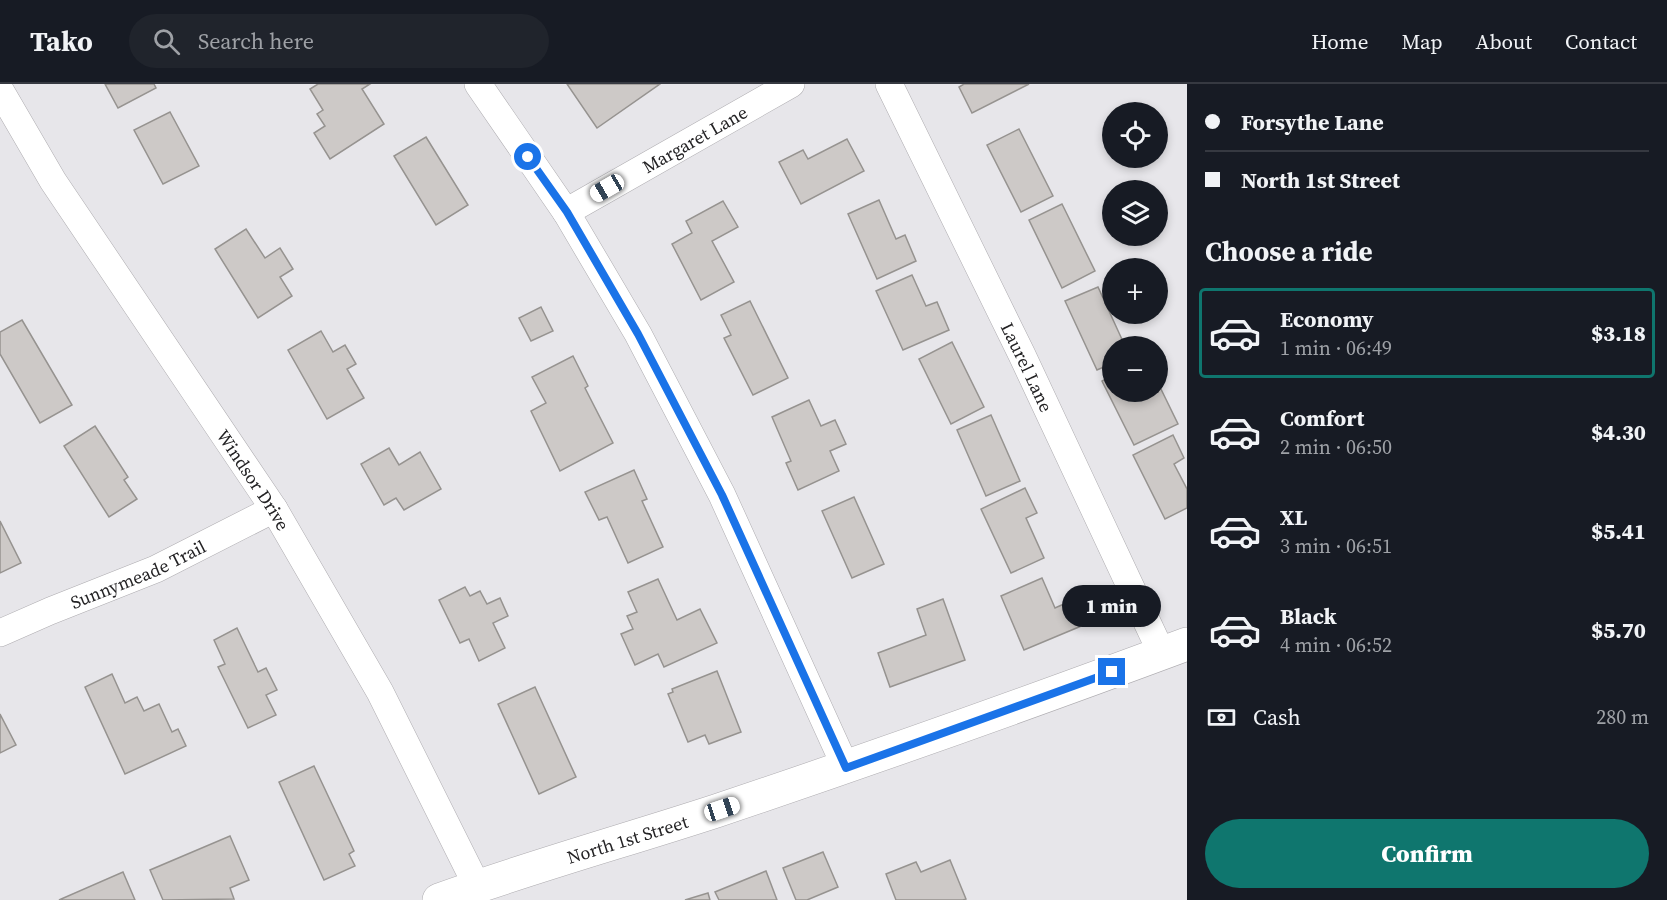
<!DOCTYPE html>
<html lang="en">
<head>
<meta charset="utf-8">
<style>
  :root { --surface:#171b24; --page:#20242c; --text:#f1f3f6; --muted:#9ea1a6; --line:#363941; --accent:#0f766e }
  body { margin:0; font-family:"Source Serif 4",serif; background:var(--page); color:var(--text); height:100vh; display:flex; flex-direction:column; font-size:22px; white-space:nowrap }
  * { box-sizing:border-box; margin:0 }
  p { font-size:20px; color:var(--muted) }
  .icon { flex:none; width:33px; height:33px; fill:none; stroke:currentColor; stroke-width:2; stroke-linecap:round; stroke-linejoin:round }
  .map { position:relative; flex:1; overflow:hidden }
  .sheet { display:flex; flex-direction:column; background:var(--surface); width:480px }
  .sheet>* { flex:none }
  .hud { display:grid; align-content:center; height:132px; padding:0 18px; background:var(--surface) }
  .controls { position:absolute; left:1102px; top:18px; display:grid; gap:12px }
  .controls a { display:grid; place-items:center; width:66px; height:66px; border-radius:50%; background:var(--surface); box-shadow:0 3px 9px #0003; font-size:30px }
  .end { position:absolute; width:27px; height:27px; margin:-14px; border:8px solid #1a73e8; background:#fff; box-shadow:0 0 0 3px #fff }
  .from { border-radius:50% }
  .bubble { position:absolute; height:42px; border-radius:21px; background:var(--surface); box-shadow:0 3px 9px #0003; font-size:20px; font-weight:800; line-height:42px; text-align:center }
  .car { position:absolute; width:18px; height:36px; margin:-18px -9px; border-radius:8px; box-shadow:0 0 4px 2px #0007; background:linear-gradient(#fff 24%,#345 0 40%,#fff 0 76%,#345 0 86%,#fff 0) }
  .hud b { display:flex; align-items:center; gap:21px; height:57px; font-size:22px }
  .hud b+b { border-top:2px solid var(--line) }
  .hud i { width:15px; height:15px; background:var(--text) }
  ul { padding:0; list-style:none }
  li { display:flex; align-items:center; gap:18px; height:90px; margin:0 12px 9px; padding:0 6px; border:3px solid transparent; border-radius:6px }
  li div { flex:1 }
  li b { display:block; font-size:22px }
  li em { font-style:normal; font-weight:800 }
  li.active { border-color:var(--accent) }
  li>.icon { width:54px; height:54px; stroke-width:1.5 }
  h2 { padding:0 18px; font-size:27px; line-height:72px }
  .pay { display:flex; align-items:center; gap:15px; height:66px; padding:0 18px; font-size:22px }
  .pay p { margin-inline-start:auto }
  .button { display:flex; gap:12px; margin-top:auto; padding:12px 18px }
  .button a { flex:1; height:69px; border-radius:36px; background:var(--accent); color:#fff; font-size:24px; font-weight:800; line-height:69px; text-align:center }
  header { display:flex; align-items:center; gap:36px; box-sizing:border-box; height:84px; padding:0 30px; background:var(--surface); border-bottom:2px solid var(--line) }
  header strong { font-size:28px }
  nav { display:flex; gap:33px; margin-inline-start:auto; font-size:21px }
  .search { width:420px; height:54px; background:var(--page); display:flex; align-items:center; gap:15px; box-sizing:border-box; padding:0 21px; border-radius:33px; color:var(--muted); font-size:22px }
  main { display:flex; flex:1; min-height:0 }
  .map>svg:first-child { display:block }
  .building { fill:#cdc9c7; stroke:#969390; stroke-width:1.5 }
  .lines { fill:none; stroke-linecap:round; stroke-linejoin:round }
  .minor-casing { stroke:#aeacb0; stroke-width:28 }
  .tertiary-casing { stroke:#aeacb0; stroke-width:34 }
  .minor { stroke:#fff; stroke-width:27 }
  .tertiary { stroke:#fff; stroke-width:33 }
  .route { stroke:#1a73e8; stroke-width:8 }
  .labels { text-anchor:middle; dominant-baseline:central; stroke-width:4.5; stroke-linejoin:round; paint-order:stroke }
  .street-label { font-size:18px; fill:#232224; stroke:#f5f3f7 }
</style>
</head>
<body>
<header>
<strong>Tako</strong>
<div class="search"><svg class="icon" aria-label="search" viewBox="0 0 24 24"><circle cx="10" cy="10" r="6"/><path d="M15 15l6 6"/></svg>Search here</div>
<nav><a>Home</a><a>Map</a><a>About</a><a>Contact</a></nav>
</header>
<main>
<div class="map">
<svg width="1187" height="816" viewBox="0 0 1187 816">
  <rect width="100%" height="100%" fill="#e7e6ea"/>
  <g class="building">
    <path d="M105 0H154L156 4 118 24Z"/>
    <path d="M318 0H370L362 5 384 40 330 75 314 49 325 42 317 30 323 26 310 5Z"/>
    <path d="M567 0H660L597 44Z"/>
    <path d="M964 0H1029L972 29 959 3Z"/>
    <path d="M170 28 199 82 163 100 134 46Z"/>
    <path d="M1019 45 1053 112 1021 128 987 61Z"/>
    <path d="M426 53 468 121 436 141 394 72Z"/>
    <path d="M847 55 864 87 801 120 779 78 803 66 808 75Z"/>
    <path d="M879 116 896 155 905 151 916 177 877 195 848 130Z"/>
    <path d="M723 117 738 143 712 157 734 198 701 216 672 160 692 149 686 137Z"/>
    <path d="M1062 120 1095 187 1062 204 1029 136Z"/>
    <path d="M246 145 265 174 280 164 293 185 280 193 292 212 258 234 215 165Z"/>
    <path d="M912 191 926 222 937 218 949 246 903 266 876 207Z"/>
    <path d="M1098 203 1125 262H1113V279L1097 286 1065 217Z"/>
    <path d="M750 217 788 294 753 311 724 254 731 251 721 231Z"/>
    <path d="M541 223 553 247 531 257 519 234Z"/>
    <path d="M22 236 72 321 40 339 0 270V248Z"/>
    <path d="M321 247 333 268 345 261 356 280 347 285 364 314 327 335 288 266Z"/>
    <path d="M952 258 984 323 951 340 919 275Z"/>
    <path d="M573 272 588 302 585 304 613 359 560 387 531 327 546 319 532 293Z"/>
    <path d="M1113 291V308H1158V299L1178 340 1134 361 1102 297Z"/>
    <path d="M809 316 821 342 835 336 846 360 830 367 839 387 798 406 786 379 791 377 772 333Z"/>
    <path d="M991 331 1020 397 986 412 957 346Z"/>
    <path d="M95 342 128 393 124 396 137 415 109 433 64 362Z"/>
    <path d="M1173 351 1184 374 1174 380 1187 405V424L1165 435 1133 371Z"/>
    <path d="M389 364 399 381 420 368 441 405 404 426 396 414 384 421 361 380Z"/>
    <path d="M634 386 647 415 642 417 663 463 628 479 607 433 599 436 585 408Z"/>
    <path d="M1025 404 1037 429 1026 434 1044 474 1011 489 981 425Z"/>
    <path d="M854 413 884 480 852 494 822 427Z"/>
    <path d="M0 437 21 479 0 489Z"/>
    <path d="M1042 494 1055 524 1075 515 1086 540 1024 566 1001 512Z"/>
    <path d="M658 495 677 536 700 525 717 559 664 583 658 570 635 581 621 550 633 545 627 532 637 528 628 508Z"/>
    <path d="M465 503 470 512 480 507 487 520 500 514 508 532 493 539 505 564 479 577 469 555 460 559 439 516Z"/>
    <path d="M943 515 965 576 890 603 878 569 926 551 917 525Z"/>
    <path d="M237 544 258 588 266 584 277 606 266 611 276 631 248 644 218 583 225 580 214 556Z"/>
    <path d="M717 587 741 648 709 660 705 651 688 658 668 610 673 608 672 605Z"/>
    <path d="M112 590 125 619 137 613 144 627 159 620 172 648 178 645 186 662 125 690 85 603Z"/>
    <path d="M535 603 576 693 539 710 498 620Z"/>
    <path d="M0 630 16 661 0 669Z"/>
    <path d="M314 682 354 767 349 770 355 782 324 796 279 698Z"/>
    <path d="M230 752 249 796 230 804 234 815 163 816 150 786Z"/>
    <path d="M823 768 838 803 807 816H796L783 784Z"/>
    <path d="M950 776 966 815 963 816H896L886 790 916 778 921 788Z"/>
    <path d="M766 787 777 816H719L715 808Z"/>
    <path d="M123 788 135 816H59Z"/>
    <path d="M708 809 710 816H685Z"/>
  </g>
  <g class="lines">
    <g class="minor-casing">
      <g id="minor">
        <path d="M478 0 566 128 638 250 722 411 846 684"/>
        <path id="s1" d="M889 0 1022 271 1162 570"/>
        <path id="s2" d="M0 6 53 97 274 425 380 608 477 802"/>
        <path id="s3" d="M566 128 791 0"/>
        <path id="s4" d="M0 549 50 527 156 485 274 425"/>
      </g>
    </g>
    <g class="tertiary-casing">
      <g id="tertiary">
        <path id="s5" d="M439 816C530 783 624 757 716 727 874 674 1031 618 1187 560"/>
      </g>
    </g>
    <use href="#minor" class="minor"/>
    <use href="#tertiary" class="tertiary"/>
  </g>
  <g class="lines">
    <path class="route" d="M528 73 567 128 638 250 722 411 846 684 1112 588"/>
  </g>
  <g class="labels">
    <g class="street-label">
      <text stroke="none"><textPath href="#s3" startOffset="148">Margaret Lane</textPath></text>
      <text stroke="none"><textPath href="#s1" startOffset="315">Laurel Lane</textPath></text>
      <text stroke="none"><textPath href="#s2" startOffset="465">Windsor Drive</textPath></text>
      <text stroke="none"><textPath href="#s4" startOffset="150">Sunnymeade Trail</textPath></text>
      <text stroke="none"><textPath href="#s5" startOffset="198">North 1st Street</textPath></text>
    </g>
  </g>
</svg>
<div class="controls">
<a><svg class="icon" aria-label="locate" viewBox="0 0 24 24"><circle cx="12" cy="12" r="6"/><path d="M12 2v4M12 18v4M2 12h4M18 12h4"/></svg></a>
<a><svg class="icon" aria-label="layers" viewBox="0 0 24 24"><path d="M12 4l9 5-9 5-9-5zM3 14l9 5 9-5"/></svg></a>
<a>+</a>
<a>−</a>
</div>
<i class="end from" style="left:528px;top:73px"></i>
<i class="end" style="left:1112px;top:588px"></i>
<div class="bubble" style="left:1062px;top:501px;width:99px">1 min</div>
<i class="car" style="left:607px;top:104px;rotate:240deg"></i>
<i class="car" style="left:722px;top:725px;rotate:72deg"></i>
</div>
<section class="sheet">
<div class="hud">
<b><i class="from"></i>Forsythe Lane</b>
<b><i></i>North 1st Street</b>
</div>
<h2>Choose a ride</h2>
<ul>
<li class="active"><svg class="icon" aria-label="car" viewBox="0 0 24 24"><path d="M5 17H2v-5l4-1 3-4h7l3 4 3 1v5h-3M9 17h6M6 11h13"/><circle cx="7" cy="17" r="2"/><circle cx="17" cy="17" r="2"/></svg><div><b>Economy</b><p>1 min · 06:49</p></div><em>$3.18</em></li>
<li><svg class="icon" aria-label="car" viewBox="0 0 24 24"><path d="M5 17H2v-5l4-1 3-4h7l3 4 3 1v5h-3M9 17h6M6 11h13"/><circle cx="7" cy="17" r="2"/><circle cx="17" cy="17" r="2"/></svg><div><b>Comfort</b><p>2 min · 06:50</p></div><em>$4.30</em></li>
<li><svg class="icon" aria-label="car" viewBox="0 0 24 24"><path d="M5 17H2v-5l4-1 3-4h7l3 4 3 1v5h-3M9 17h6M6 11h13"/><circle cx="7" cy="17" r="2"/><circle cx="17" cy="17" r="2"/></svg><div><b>XL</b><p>3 min · 06:51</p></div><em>$5.41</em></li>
<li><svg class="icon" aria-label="car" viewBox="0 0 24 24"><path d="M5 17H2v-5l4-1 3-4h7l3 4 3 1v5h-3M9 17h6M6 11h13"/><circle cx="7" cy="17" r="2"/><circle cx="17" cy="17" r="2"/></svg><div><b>Black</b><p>4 min · 06:52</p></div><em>$5.70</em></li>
</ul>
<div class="pay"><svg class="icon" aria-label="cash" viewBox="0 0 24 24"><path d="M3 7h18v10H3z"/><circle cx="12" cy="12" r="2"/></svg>Cash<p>280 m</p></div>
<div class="button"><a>Confirm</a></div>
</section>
</main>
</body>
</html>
